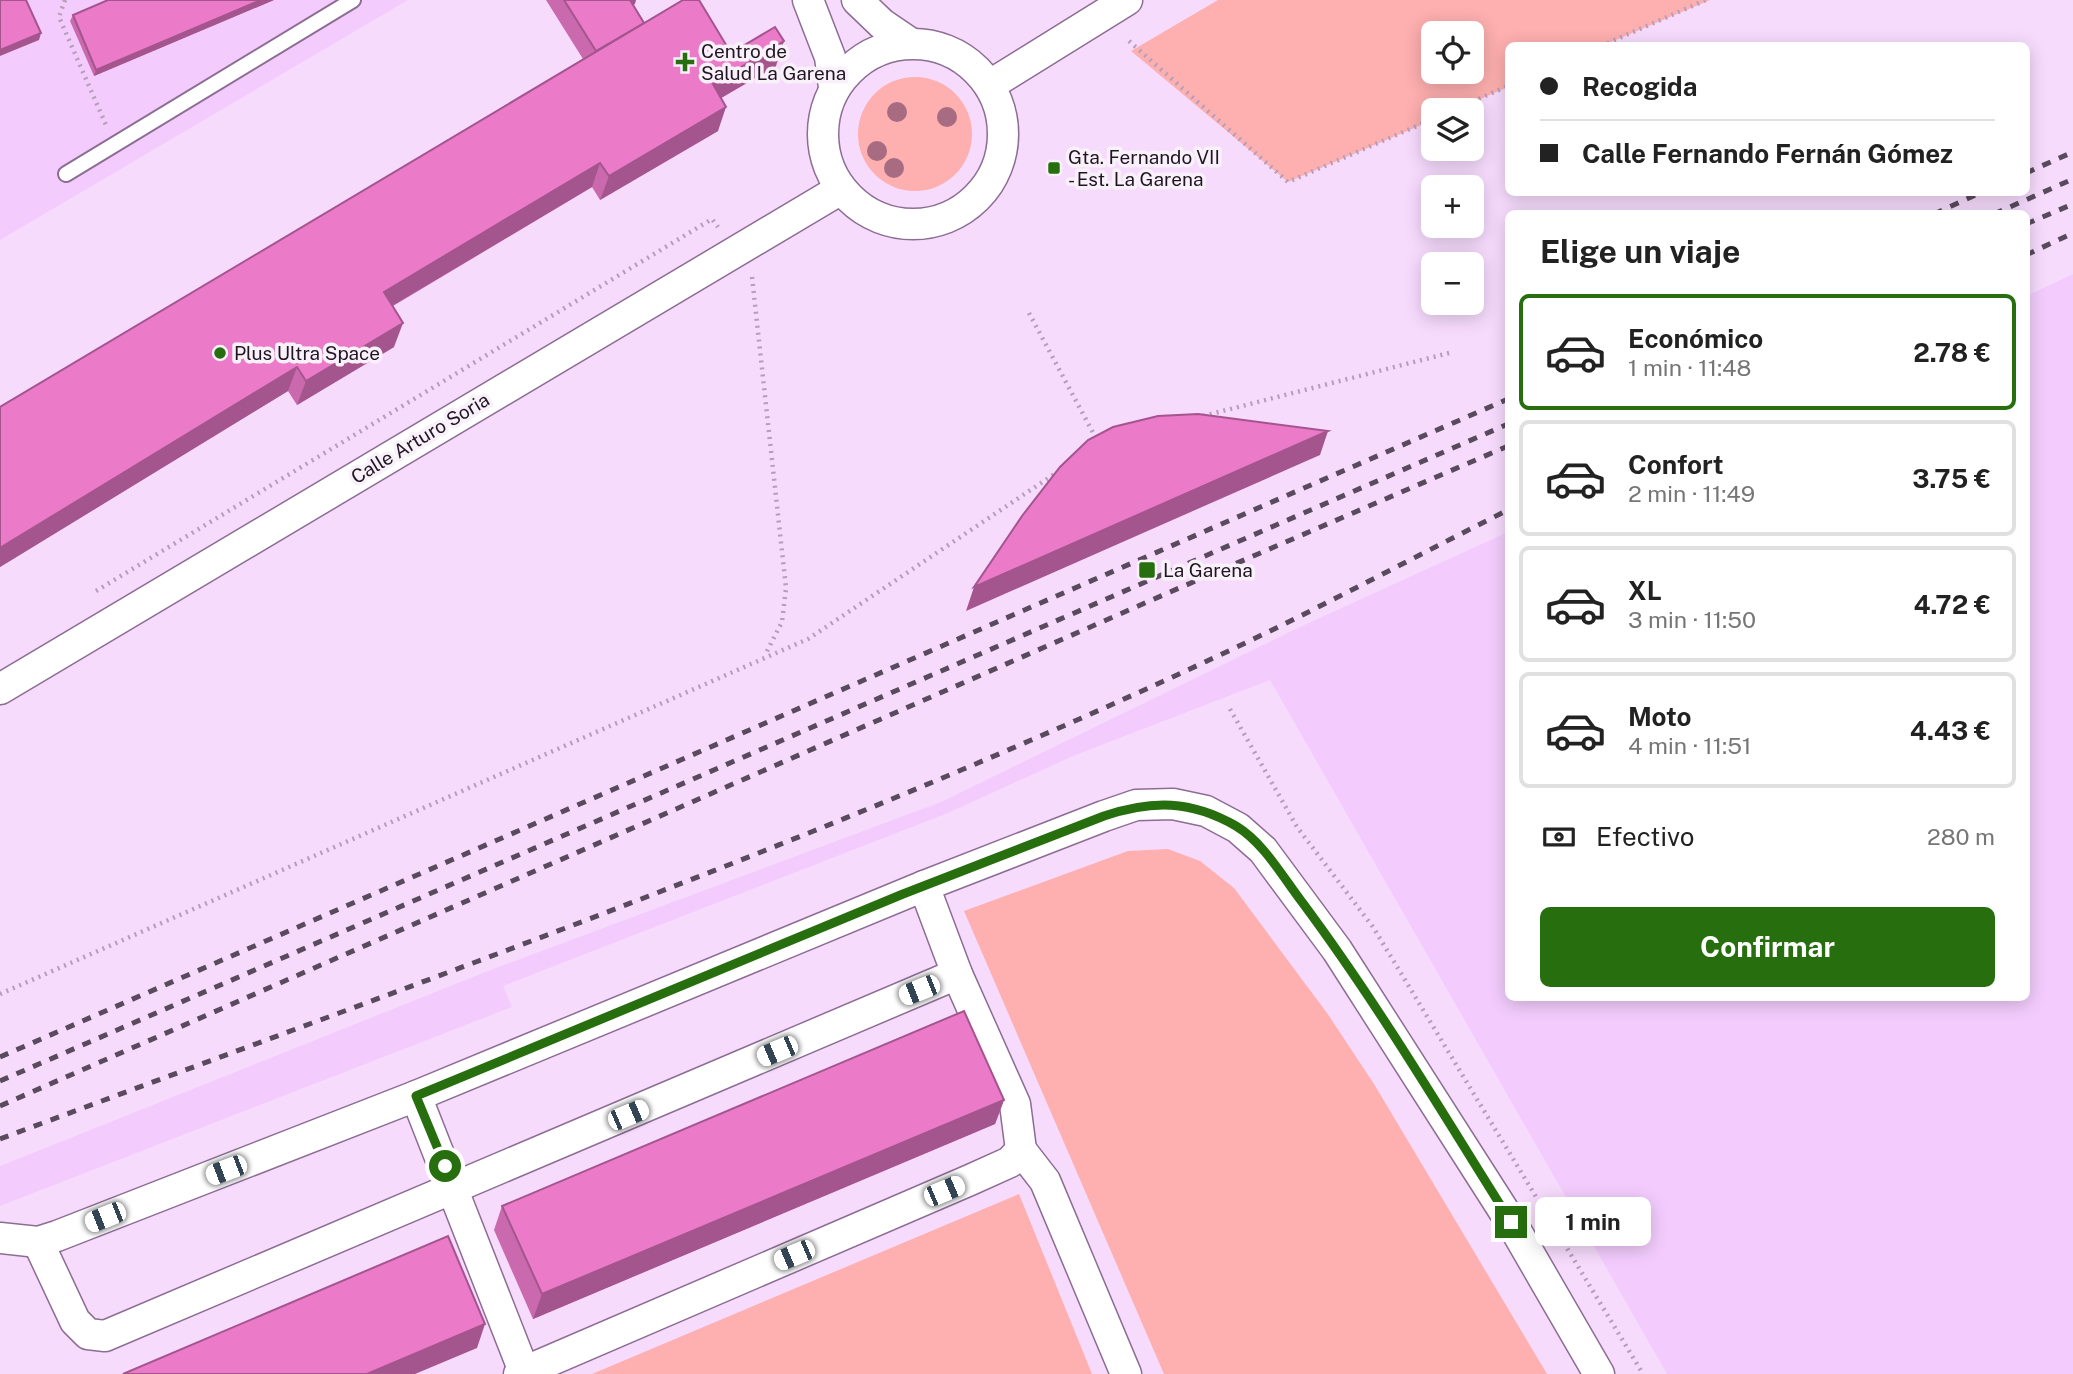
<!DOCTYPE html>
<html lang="es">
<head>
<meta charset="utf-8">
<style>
  :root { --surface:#fff; --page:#f6f6f6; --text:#222; --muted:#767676; --line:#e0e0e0; --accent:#266e0e }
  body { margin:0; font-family:"Public Sans",sans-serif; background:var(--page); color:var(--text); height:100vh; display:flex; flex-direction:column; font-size:26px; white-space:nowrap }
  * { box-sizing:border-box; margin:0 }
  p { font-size:23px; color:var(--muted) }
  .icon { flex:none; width:38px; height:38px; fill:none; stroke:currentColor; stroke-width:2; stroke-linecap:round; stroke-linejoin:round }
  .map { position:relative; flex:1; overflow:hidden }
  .details { position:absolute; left:1505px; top:210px; width:525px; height:791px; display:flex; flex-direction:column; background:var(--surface); border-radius:10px; box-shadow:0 4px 18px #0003 }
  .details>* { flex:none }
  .banner { position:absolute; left:1505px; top:42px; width:525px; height:154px; border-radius:10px; box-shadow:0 4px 18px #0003; display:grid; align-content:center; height:154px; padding:0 35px; background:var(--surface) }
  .buttons { position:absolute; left:1421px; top:21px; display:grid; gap:14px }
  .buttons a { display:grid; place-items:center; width:63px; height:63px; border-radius:10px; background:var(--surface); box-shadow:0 4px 18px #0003; font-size:35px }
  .end { position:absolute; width:32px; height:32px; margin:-16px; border:9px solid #266e0e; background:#fff; box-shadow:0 0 0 4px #fff }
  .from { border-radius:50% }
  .bubble { position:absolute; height:49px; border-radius:10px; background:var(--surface); box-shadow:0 4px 18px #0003; font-size:23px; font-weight:700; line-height:49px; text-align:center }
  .car { position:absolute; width:21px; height:42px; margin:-21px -10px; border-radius:9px; box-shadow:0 0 5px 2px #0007; background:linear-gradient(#fff 24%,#345 0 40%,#fff 0 76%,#345 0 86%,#fff 0) }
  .banner b { display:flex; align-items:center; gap:24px; height:66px; font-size:26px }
  .banner b+b { border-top:2px solid var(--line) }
  .banner i { width:18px; height:18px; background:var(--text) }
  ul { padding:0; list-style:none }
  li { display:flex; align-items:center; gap:21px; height:116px; margin:0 14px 10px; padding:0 21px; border:4px solid var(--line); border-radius:10px }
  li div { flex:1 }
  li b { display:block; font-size:26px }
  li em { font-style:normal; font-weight:700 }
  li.active { border-color:var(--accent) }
  li>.icon { width:63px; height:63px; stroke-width:1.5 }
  h2 { padding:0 35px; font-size:32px; line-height:84px }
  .pay { display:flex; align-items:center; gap:18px; height:77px; padding:0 35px; font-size:26px }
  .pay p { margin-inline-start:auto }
  .action { display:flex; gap:14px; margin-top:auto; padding:14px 35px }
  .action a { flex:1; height:80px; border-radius:10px; background:var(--accent); color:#fff; font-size:28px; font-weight:700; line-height:80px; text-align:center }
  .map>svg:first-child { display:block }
  .built { fill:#f3ccfd }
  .green { fill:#feafaf; fill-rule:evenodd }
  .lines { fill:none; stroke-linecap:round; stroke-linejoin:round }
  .service-casing { stroke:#8c6d93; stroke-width:18 }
  .minor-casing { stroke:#8c6d93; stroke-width:33 }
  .path { stroke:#b59eba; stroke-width:4.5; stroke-dasharray:2 5; stroke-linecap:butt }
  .service { stroke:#fff; stroke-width:14 }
  .minor { stroke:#fff; stroke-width:30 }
  .rail { stroke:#5a4a5e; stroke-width:5; stroke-dasharray:9 9; stroke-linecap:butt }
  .tree { fill:#a76c81 }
  .wall { fill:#ca69ad }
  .shaded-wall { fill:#a4558d }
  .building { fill:#eb7ac9; stroke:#a4558d; stroke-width:2 }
  .route { stroke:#266e0e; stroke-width:9 }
  .poi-dot { fill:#266e0e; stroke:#f8f1f9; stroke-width:2.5 }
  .labels { text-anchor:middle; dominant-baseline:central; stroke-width:7; stroke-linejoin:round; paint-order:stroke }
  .poi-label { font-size:19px; fill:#211524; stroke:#f8f1f9; text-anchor:start }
  .street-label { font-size:19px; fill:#211524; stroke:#f8f1f9 }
</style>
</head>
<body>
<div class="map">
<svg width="2073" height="1374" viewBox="0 0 2073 1374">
  <rect width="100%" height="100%" fill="#f7dbfd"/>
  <g class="built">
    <path d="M0 0H408L0 240Z"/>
    <path d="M2073 274V1374H1667L1270 680 1073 756 948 813 503 986 512 1007 0 1206V1166L493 969 941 802 1300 627 1508 532V998H2026L2027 296Z"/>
  </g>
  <g class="green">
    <path d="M1218 0H1710L1604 45 1508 46V87L1455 110H1433V120L1288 182 1131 51ZM1433 33H1472V72H1433Z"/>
    <circle cx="915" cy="134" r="57"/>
    <path d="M1168 849 1200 861 1234 888 1327 1013 1374 1084 1547 1374H1164L964 911 1128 851Z"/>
    <path d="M1019 1194 1092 1374H592Z"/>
  </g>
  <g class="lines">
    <g class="service-casing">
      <path id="service" d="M66 174 353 0"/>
    </g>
    <g class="minor-casing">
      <g id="minor">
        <path d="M808 0 830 57 834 87"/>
        <path d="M857 0 882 24 910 43"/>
        <circle cx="913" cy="134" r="90"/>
        <path d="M990 85 1127 0"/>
        <path d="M0 689 841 189"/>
        <path d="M416 1096 525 1374"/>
        <path d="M1021 1150 1045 1181 1126 1374"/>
        <path d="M0 1238 38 1242 57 1236 416 1096 924 886 1104 816 1136 805 1173 804 1206 811 1238 828 1263 850 1337 950 1511 1222 1599 1374"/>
        <path d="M38 1242 75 1321 88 1334 105 1336 957 974"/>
        <path d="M519 1374 970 1180 1010 1162 1021 1150 1015 1104 957 974 924 886"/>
      </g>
    </g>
    <g class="path">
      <path d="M65 0 59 17 106 125"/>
      <path d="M1129 41 1288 182 1433 119"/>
      <path d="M1601 46 1706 0"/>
      <path d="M1453 110 1508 86"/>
      <path d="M752 277 786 588 782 622 765 655"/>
      <path d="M1029 313 1098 442"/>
      <path d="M1203 416 1453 352"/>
      <path d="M96 591 712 219 718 227"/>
      <path d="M1230 709 1297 827 1373 927 1643 1374"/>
      <path d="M0 994 808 639 1056 473"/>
    </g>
    <use href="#service" class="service"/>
    <use href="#minor" class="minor"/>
    <g class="rail">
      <path d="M2026 173 2073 152"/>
      <path d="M1934 214 1982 192"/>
      <path d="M1994 214 2073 179"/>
      <path d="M2026 224 2073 204"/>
      <path d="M2026 255 2073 233"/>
      <path d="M0 1057 1508 399"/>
      <path d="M0 1081 1508 424"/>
      <path d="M0 1106 1170 592 1508 446"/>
      <path d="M0 1139C405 987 815 844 1207 661 1309 614 1408 560 1508 510"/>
    </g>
  </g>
  <g class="tree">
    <circle cx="897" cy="112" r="10"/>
    <circle cx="947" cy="117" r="10"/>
    <circle cx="877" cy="151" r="10"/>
    <circle cx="894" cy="168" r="10"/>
  </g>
  <g class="wall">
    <path d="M274 0 94 76 70 21 73 15Z"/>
    <path d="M546 0H636L633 5 644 23 731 53 776 66 721 98 718 131 600 200 592 187 393 306 394 347 297 405 288 391 0 567V407L583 59Z"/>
    <path d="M1004 1100 995 1124 533 1319 494 1230 502 1206Z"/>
  </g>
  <g class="shaded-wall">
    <path d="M261 0H274L94 76 96 70Z"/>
    <path d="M625 0H636L635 4 620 13Z"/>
    <path d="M41 33 39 40 0 56V50Z"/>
    <path d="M784 41 776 66 704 108 713 84Z"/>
    <path d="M726 107 718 131 600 200 609 176Z"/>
    <path d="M600 163 592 187 375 316 384 292Z"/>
    <path d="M403 323 394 347 297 405 306 381Z"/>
    <path d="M297 367 288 391 0 567V548Z"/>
    <path d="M1328 431 1320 455 966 611 974 587Z"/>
    <path d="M1004 1100 995 1124 533 1319 542 1294Z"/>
    <path d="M485 1324 477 1348 415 1374H367Z"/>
  </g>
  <g class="building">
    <path d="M0 0H26L41 33 0 50Z"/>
    <path d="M108 0H261L96 70 73 15Z"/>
    <path d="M564 0H630L644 23 596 51Z"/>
    <path d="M683 0H699L731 53 775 27 784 41 713 84 726 107 609 176 600 163 384 292 403 323 306 381 297 367 0 548V407Z"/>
    <path d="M1198 414 1328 431 974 587 1022 516 1060 467 1088 440 1113 427 1158 416Z"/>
    <path d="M964 1011 1004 1100 542 1294 502 1206Z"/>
    <path d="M448 1236 485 1324 367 1374H123Z"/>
  </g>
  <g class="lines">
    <path class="route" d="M445 1166 416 1096 903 894 1104 816C1152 800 1191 800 1236 826 1264 843 1282 876 1302 902 1378 1004 1443 1114 1511 1222"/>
  </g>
  <g class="poi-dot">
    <path d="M681.5 51.5h7v7h7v7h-7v7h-7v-7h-7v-7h7z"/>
    <rect x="1047" y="161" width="14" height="14" rx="3.5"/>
    <circle cx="220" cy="353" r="7"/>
    <rect x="1138" y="561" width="18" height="18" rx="3.5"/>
  </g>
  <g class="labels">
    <g class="poi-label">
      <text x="701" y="51">Centro de<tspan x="701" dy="22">Salud La Garena</tspan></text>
      <text x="1068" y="157">Gta. Fernando VII<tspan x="1068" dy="22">- Est. La Garena</tspan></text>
      <text x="234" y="353">Plus Ultra Space</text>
      <text x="1163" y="570">La Garena</text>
    </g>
    <g class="street-label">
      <text transform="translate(420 438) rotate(-31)">Calle Arturo Soria</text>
    </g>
  </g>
</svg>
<div class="buttons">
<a><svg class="icon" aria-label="locate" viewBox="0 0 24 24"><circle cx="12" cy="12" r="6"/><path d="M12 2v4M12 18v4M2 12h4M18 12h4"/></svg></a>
<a><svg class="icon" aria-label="layers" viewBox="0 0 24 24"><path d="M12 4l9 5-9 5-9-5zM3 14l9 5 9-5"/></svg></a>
<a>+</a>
<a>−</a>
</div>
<i class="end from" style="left:445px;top:1166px"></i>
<i class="end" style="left:1511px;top:1222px"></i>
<div class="bubble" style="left:1535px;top:1197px;width:116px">1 min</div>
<i class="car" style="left:919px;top:990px;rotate:248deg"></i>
<i class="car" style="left:777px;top:1051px;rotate:247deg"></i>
<i class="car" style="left:628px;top:1115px;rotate:67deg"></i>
<i class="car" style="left:226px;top:1170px;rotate:249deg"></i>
<i class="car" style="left:944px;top:1191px;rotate:67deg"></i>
<i class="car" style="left:105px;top:1217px;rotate:248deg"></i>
<i class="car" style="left:794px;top:1255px;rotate:247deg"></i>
<div class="banner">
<b><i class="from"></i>Recogida</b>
<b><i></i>Calle Fernando Fernán Gómez</b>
</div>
<section class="details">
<h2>Elige un viaje</h2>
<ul>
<li class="active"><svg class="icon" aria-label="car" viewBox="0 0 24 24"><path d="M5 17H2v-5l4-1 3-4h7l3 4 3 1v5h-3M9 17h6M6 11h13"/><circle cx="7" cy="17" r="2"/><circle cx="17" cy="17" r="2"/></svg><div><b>Económico</b><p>1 min · 11:48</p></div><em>2.78 €</em></li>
<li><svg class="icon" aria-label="car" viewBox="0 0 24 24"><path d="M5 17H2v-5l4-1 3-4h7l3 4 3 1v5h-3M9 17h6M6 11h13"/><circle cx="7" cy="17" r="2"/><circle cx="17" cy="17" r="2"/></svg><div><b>Confort</b><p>2 min · 11:49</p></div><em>3.75 €</em></li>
<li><svg class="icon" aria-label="car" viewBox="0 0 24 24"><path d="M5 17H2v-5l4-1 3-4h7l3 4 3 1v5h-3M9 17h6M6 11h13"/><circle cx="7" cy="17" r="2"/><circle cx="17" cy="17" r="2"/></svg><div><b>XL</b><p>3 min · 11:50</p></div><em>4.72 €</em></li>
<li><svg class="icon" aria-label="car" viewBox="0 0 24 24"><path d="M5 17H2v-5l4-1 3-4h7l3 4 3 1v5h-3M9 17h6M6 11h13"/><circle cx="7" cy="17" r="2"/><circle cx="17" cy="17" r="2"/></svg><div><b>Moto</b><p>4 min · 11:51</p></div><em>4.43 €</em></li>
</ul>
<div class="pay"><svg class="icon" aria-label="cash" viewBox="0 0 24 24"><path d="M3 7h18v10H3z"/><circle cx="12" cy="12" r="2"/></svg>Efectivo<p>280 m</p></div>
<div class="action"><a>Confirmar</a></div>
</section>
</div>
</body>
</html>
